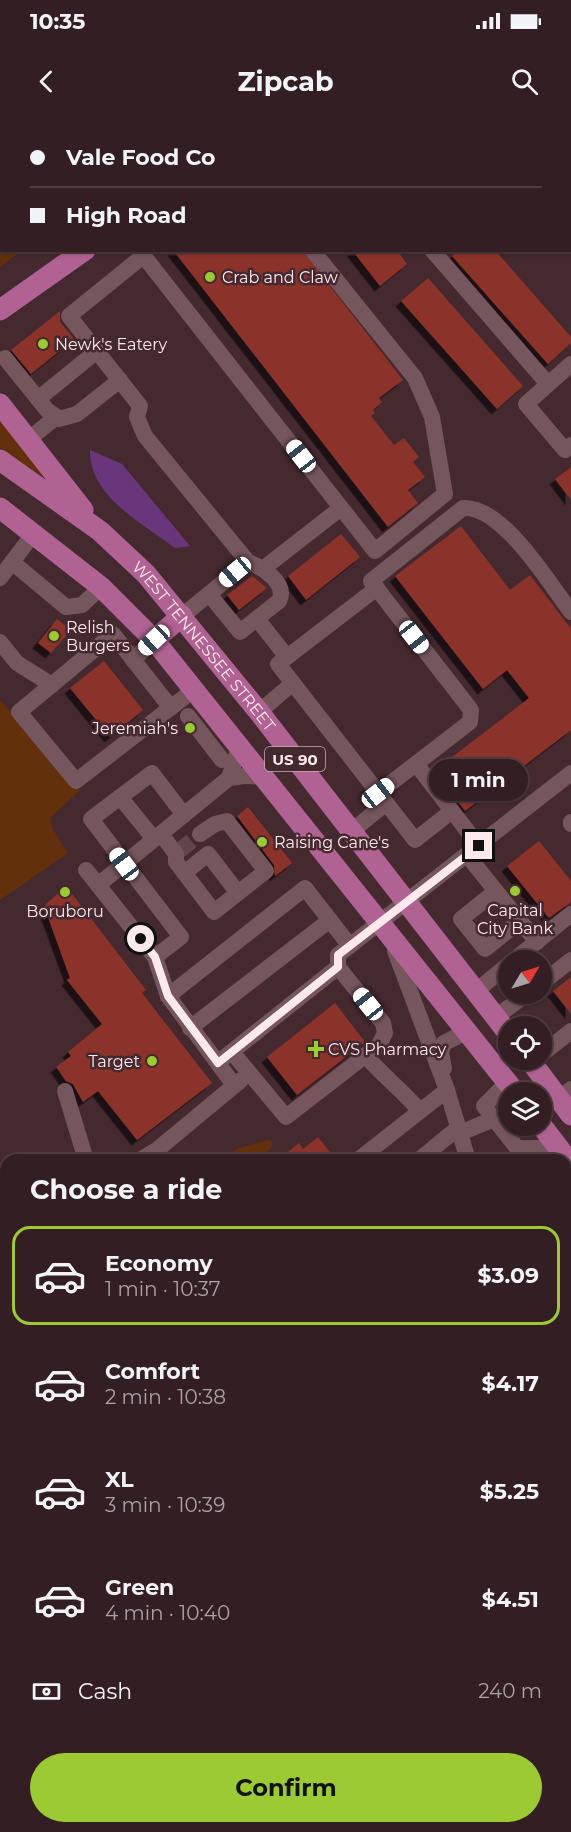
<!DOCTYPE html>
<html lang="en">
<head>
<meta charset="utf-8">
<style>
  :root { --surface:#331f23; --page:#3e2c30; --text:#f1f3f6; --muted:#a9a2a6; --line:#4e3d41; --accent:#9cca32 }
  body { margin:0; font-family:Montserrat,sans-serif; background:var(--page); color:var(--text); height:100vh; display:flex; flex-direction:column; font-size:22px; white-space:nowrap }
  * { box-sizing:border-box; margin:0 }
  p { font-size:20px; color:var(--muted) }
  .icon { flex:none; width:33px; height:33px; fill:none; stroke:currentColor; stroke-width:2; stroke-linecap:round; stroke-linejoin:round }
  .map { position:relative; flex:1; overflow:hidden }
  .drawer { position:absolute; left:0px; top:1034px; width:572px; height:680px; display:flex; flex-direction:column; background:var(--surface); border-radius:18px 18px 0 0; box-shadow:0 2px 4px #0004,0 0 0 2px var(--line) }
  .drawer>* { flex:none }
  .top-card { position:absolute; left:0px; top:0px; width:572px; height:132px; box-shadow:0 2px 4px #0004,0 0 0 2px var(--line); display:grid; align-content:center; height:132px; padding:0 30px; background:var(--surface) }
  .needle { width:39px; rotate:52deg }
  .buttons { position:absolute; left:498px; top:830px; display:grid; gap:12px }
  .buttons a { display:grid; place-items:center; width:54px; height:54px; border-radius:50%; background:var(--surface); box-shadow:0 2px 4px #0004,0 0 0 2px var(--line); font-size:30px }
  .end { position:absolute; width:27px; height:27px; margin:-14px; border:8px solid #fce9ec; background:#111; box-shadow:0 0 0 3px #111 }
  .from { border-radius:50% }
  .bubble { position:absolute; height:42px; border-radius:21px; background:var(--surface); box-shadow:0 2px 4px #0004,0 0 0 2px var(--line); font-size:20px; font-weight:700; line-height:42px; text-align:center }
  .car { position:absolute; width:18px; height:36px; margin:-18px -9px; border-radius:8px; box-shadow:0 0 4px 2px #0007; background:linear-gradient(#fff 24%,#345 0 40%,#fff 0 76%,#345 0 86%,#fff 0) }
  .top-card b { display:flex; align-items:center; gap:21px; height:57px; font-size:22px }
  .top-card b+b { border-top:2px solid var(--line) }
  .top-card i { width:15px; height:15px; background:var(--text) }
  ul { padding:0; list-style:none }
  li { display:flex; align-items:center; gap:18px; height:99px; margin:0 12px 9px; padding:0 18px; border:3px solid transparent; border-radius:18px }
  li div { flex:1 }
  li b { display:block; font-size:22px }
  li em { font-style:normal; font-weight:700 }
  li.current { border-color:var(--accent) }
  li>.icon { width:54px; height:54px; stroke-width:1.5 }
  h2 { padding:0 30px; font-size:27px; line-height:72px }
  .pay { display:flex; align-items:center; gap:15px; height:66px; padding:0 30px; font-size:22px }
  .pay p { margin-inline-start:auto }
  .primary-button { display:flex; gap:12px; margin-top:auto; padding:12px 30px }
  .primary-button a { flex:1; height:69px; border-radius:36px; background:var(--accent); color:#111; font-size:24px; font-weight:700; line-height:69px; text-align:center }
  .status { display:flex; justify-content:space-between; align-items:center; height:42px; padding:0 30px; background:var(--surface); direction:ltr }
  .status svg { height:16px; fill:currentColor }
  header { display:flex; justify-content:space-between; align-items:center; height:78px; padding:0 30px; background:var(--surface); font-size:27px; font-weight:700 }
  .map>svg:first-child { display:block }
  .green { fill:#62310c }
  .water { fill:#69367c }
  .building { fill:#8b332a; filter:url(#shadow) }
  .lines { fill:none; stroke-linecap:round; stroke-linejoin:round }
  .minor-tunnel { stroke:#60464b; stroke-width:16; stroke-dasharray:16 8; stroke-linecap:butt }
  .minor { stroke:#76565d; stroke-width:16 }
  .major { stroke:#b06392; stroke-width:21 }
  .route { stroke:#fce9ec; stroke-width:8 }
  .poi-dot { fill:#9cca32; stroke:#44292f; stroke-width:2 }
  .labels { text-anchor:middle; dominant-baseline:central; stroke-width:5; stroke-linejoin:round; paint-order:stroke }
  .shield { fill:#44292f; stroke:#c5afb3; stroke-width:1.5 }
  .shield-label { font-size:15px; font-weight:bold; fill:#fce9ec }
  .poi-label { font-size:16px; fill:#fce9ec; stroke:#44292f; text-anchor:start }
  .street-label { font-size:16px; fill:#fce9ec; stroke:#44292f }
</style>
</head>
<body>
<div class="status"><b>10:35</b><svg viewBox="0 0 49 12"><path d="M0 12V9h3v3zM5 12V6h3v6zM10 12V3h3v9zM15 12V0h3v12zM26 1h20v11H26zM47 4h2v5h-2z"/></svg></div>
<header><svg class="icon" aria-label="back" viewBox="0 0 24 24"><path d="M15 5l-7 7 7 7"/></svg>Zipcab<svg class="icon" aria-label="search" viewBox="0 0 24 24"><circle cx="10" cy="10" r="6"/><path d="M15 15l6 6"/></svg></header>
<div class="map">
<svg width="571" height="1712" viewBox="0 0 571 1712">
  <defs>
    <filter id="shadow"><feDropShadow dx="-5.5" dy="5.5" stdDeviation="0" flood-color="#0009"/></filter>
  </defs>
  <rect width="100%" height="100%" fill="#44292f"/>
  <g class="green">
    <path d="M0 0H184L2 2V130L21 131 0 147Z"/>
    <path d="M0 295 44 357 0 328Z"/>
    <path d="M0 580 80 670 50 698 53 710 68 733 0 780Z"/>
    <path d="M268 1020 272 1022V1027L260 1039H216L239 1028Z"/>
    <path d="M6 1354V1707H45L48 1712H0V1357Z"/>
  </g>
  <path class="water" d="M90 330 122 344 190 426 175 428C142 403 89 376 90 330Z"/>
  <g class="building">
    <path d="M173 130H302L403 260 379 278 382 282 373 290 375 293 371 296 394 325 404 318 419 337 413 342 425 357 408 370 418 383 388 407Z"/>
    <path d="M352 130H397L407 144 380 166Z"/>
    <path d="M459 130H495L571 217V223L548 244 452 136Z"/>
    <path d="M428 158 523 266 497 289 401 181Z"/>
    <path d="M60 191V202L74 219 31 254 11 230Z"/>
    <path d="M571 347V380L555 359Z"/>
    <path d="M461 406 510 470 530 455 571 509V610L465 691 434 651 529 578 507 550 483 569 395 456Z"/>
    <path d="M341 414 360 437 306 480 288 456Z"/>
    <path d="M252 456 267 468 239 490 227 475Z"/>
    <path d="M57 499 71 510 51 533 38 523Z"/>
    <path d="M104 541 143 590 110 617 70 568Z"/>
    <path d="M248 687 292 743 275 756 274 745 237 696Z"/>
    <path d="M539 721 571 761V782L549 798 507 746Z"/>
    <path d="M66 766 146 870 142 873 212 963 137 1020 98 971 83 982 73 964 66 961 56 947 71 936 68 932 102 904 67 860 70 858 44 786Z"/>
    <path d="M571 857V894L553 871Z"/>
    <path d="M335 883 365 922 297 975 267 937Z"/>
    <path d="M318 1017 336 1040H278L299 1023 303 1029Z"/>
  </g>
  <g class="lines">
    <path class="minor-tunnel" d="M179 731 200 714"/>
    <g class="minor">
      <path d="M331 2 333 0"/>
      <path d="M563 2 564 0"/>
      <path d="M139 130 375 431 445 374 432 297 415 258 312 130"/>
      <path d="M432 130 548 264"/>
      <path d="M143 136 69 196 140 286 137 297 145 316 248 442C262 447 288 463 279 481L240 512 209 474"/>
      <path d="M5 238 47 290 59 299 77 294 120 260"/>
      <path d="M571 244 526 284 565 330 571 325"/>
      <path d="M38 279 97 231"/>
      <path d="M28 320 56 297"/>
      <path d="M12 442 66 487 82 485 101 467"/>
      <path d="M264 448 341 388"/>
      <path d="M0 458 34 413"/>
      <path d="M377 468 278 544 415 720 452 691"/>
      <path d="M182 496 248 442"/>
      <path d="M257 499 287 537"/>
      <path d="M0 522 17 543 52 565"/>
      <path d="M133 540 154 520"/>
      <path d="M171 588 113 514 19 592 76 661 195 569"/>
      <path d="M259 592 293 563"/>
      <path d="M188 596 222 640"/>
      <path d="M416 644 479 726"/>
      <path d="M229 658 240 625"/>
      <path d="M378 673 470 602 471 590 371 461 463 388C502 385 549 463 571 492"/>
      <path d="M120 677 154 719"/>
      <path d="M571 702V704"/>
      <path d="M352 711 386 683"/>
      <path d="M161 714 176 734V742L214 792 238 773 208 734 184 753"/>
      <path d="M200 714 215 704 227 701 266 751 238 773"/>
      <path d="M467 735 537 822"/>
      <path d="M86 750 155 837 168 876 234 965"/>
      <path d="M98 765 229 658 245 656 265 657"/>
      <path d="M496 771 461 799 485 829 520 801"/>
      <path d="M395 831 447 970 468 1040"/>
      <path d="M155 837 181 817 91 699 152 653 184 695"/>
      <path d="M514 840 571 794"/>
      <path d="M542 863 571 840"/>
      <path d="M476 871 508 845"/>
      <path d="M168 876 305 768 350 826"/>
      <path d="M496 897 528 873"/>
      <path d="M190 908 330 800"/>
      <path d="M232 932 286 997 379 925 385 913 383 903 338 847V835L571 653"/>
      <path d="M542 934 571 911"/>
      <path d="M365 935C382 955 403 971 420 991"/>
      <path d="M225 937 338 847"/>
      <path d="M444 948 441 933 444 923 462 914 474 919"/>
      <path d="M508 962 484 986 517 1028H559"/>
      <path d="M65 971 86 1040"/>
      <path d="M558 979 571 969"/>
      <path d="M460 1013 494 999"/>
      <path d="M140 1040 158 1029 241 960"/>
      <path d="M358 1040 447 970"/>
      <path d="M419 1040 459 1007"/>
      <path d="M566 1106 571 1113"/>
      <path d="M566 1167 571 1174"/>
      <path d="M566 1357 571 1375"/>
      <path d="M566 1427 571 1423"/>
      <path d="M566 1590 571 1586"/>
      <path d="M566 1645 571 1641"/>
      <path d="M207 1712 213 1707"/>
      <path d="M483 1712 489 1707"/>
    </g>
    <g class="major">
      <path d="M212 2 213 0"/>
      <path d="M252 2 254 0"/>
      <path d="M0 190 85 130"/>
      <path d="M0 284 83 390"/>
      <path id="s1" d="M0 340 100 411 146 454 259 592 508 913"/>
      <path d="M0 388 101 467 154 520 515 972"/>
      <path d="M154 520 182 496"/>
      <path d="M529 939 571 995"/>
      <path d="M541 1005 571 1044"/>
    </g>
  </g>
  <g class="lines">
    <path class="route" d="M141 819 155 837 168 876 218 943 338 847V835L479 726"/>
  </g>
  <g class="poi-dot">
    <circle cx="210" cy="157" r="6"/>
    <circle cx="43" cy="224" r="6"/>
    <circle cx="54" cy="516" r="6"/>
    <circle cx="190" cy="608" r="6"/>
    <circle cx="262" cy="722" r="6"/>
    <circle cx="515" cy="771" r="6"/>
    <circle cx="65" cy="772" r="6"/>
    <path d="M313 920h6v6h6v6h-6v6h-6v-6h-6v-6h6z"/>
    <circle cx="152" cy="941" r="6"/>
  </g>
  <g class="labels">
    <rect class="shield" x="265" y="627" width="60" height="24" rx="4.5"/>
    <g class="shield-label">
      <text x="295" y="639">US 90</text>
    </g>
    <g class="poi-label">
      <text x="222" y="157">Crab and Claw</text>
      <text x="55" y="224">Newk's Eatery</text>
      <text x="66" y="507">Relish<tspan x="66" dy="18">Burgers</tspan></text>
      <text x="178" y="608" text-anchor="end">Jeremiah's</text>
      <text x="274" y="722">Raising Cane's</text>
      <text x="515" y="790" text-anchor="middle">Capital<tspan x="515" dy="18">City Bank</tspan></text>
      <text x="65" y="791" text-anchor="middle">Boruboru</text>
      <text x="328" y="929">CVS Pharmacy</text>
      <text x="140" y="941" text-anchor="end">Target</text>
    </g>
    <g class="street-label">
      <text stroke="none"><textPath href="#s1" startOffset="278">WEST TENNESSEE STREET</textPath></text>
    </g>
  </g>
</svg>
<div class="buttons">
<a><svg class="needle" viewBox="-14 -14 28 28"><path d="M0-13l5 13h-10z" fill="#e53935"/><path d="M0 13l5-13h-10z" fill="#a9a2a6"/></svg></a>
<a><svg class="icon" aria-label="locate" viewBox="0 0 24 24"><circle cx="12" cy="12" r="6"/><path d="M12 2v4M12 18v4M2 12h4M18 12h4"/></svg></a>
<a><svg class="icon" aria-label="layers" viewBox="0 0 24 24"><path d="M12 4l9 5-9 5-9-5zM3 14l9 5 9-5"/></svg></a>
</div>
<i class="end from" style="left:141px;top:819px"></i>
<i class="end" style="left:479px;top:726px"></i>
<div class="bubble" style="left:429px;top:639px;width:99px">1 min</div>
<i class="car" style="left:301px;top:336px;rotate:322deg"></i>
<i class="car" style="left:235px;top:452px;rotate:230deg"></i>
<i class="car" style="left:414px;top:517px;rotate:142deg"></i>
<i class="car" style="left:154px;top:520px;rotate:227deg"></i>
<i class="car" style="left:378px;top:673px;rotate:52deg"></i>
<i class="car" style="left:124px;top:744px;rotate:323deg"></i>
<i class="car" style="left:368px;top:884px;rotate:321deg"></i>
<div class="top-card">
<b><i class="from"></i>Vale Food Co</b>
<b><i></i>High Road</b>
</div>
<section class="drawer">
<h2>Choose a ride</h2>
<ul>
<li class="current"><svg class="icon" aria-label="car" viewBox="0 0 24 24"><path d="M5 17H2v-5l4-1 3-4h7l3 4 3 1v5h-3M9 17h6M6 11h13"/><circle cx="7" cy="17" r="2"/><circle cx="17" cy="17" r="2"/></svg><div><b>Economy</b><p>1 min · 10:37</p></div><em>$3.09</em></li>
<li><svg class="icon" aria-label="car" viewBox="0 0 24 24"><path d="M5 17H2v-5l4-1 3-4h7l3 4 3 1v5h-3M9 17h6M6 11h13"/><circle cx="7" cy="17" r="2"/><circle cx="17" cy="17" r="2"/></svg><div><b>Comfort</b><p>2 min · 10:38</p></div><em>$4.17</em></li>
<li><svg class="icon" aria-label="car" viewBox="0 0 24 24"><path d="M5 17H2v-5l4-1 3-4h7l3 4 3 1v5h-3M9 17h6M6 11h13"/><circle cx="7" cy="17" r="2"/><circle cx="17" cy="17" r="2"/></svg><div><b>XL</b><p>3 min · 10:39</p></div><em>$5.25</em></li>
<li><svg class="icon" aria-label="car" viewBox="0 0 24 24"><path d="M5 17H2v-5l4-1 3-4h7l3 4 3 1v5h-3M9 17h6M6 11h13"/><circle cx="7" cy="17" r="2"/><circle cx="17" cy="17" r="2"/></svg><div><b>Green</b><p>4 min · 10:40</p></div><em>$4.51</em></li>
</ul>
<div class="pay"><svg class="icon" aria-label="cash" viewBox="0 0 24 24"><path d="M3 7h18v10H3z"/><circle cx="12" cy="12" r="2"/></svg>Cash<p>240 m</p></div>
<div class="primary-button"><a>Confirm</a></div>
</section>
</div>
</body>
</html>
